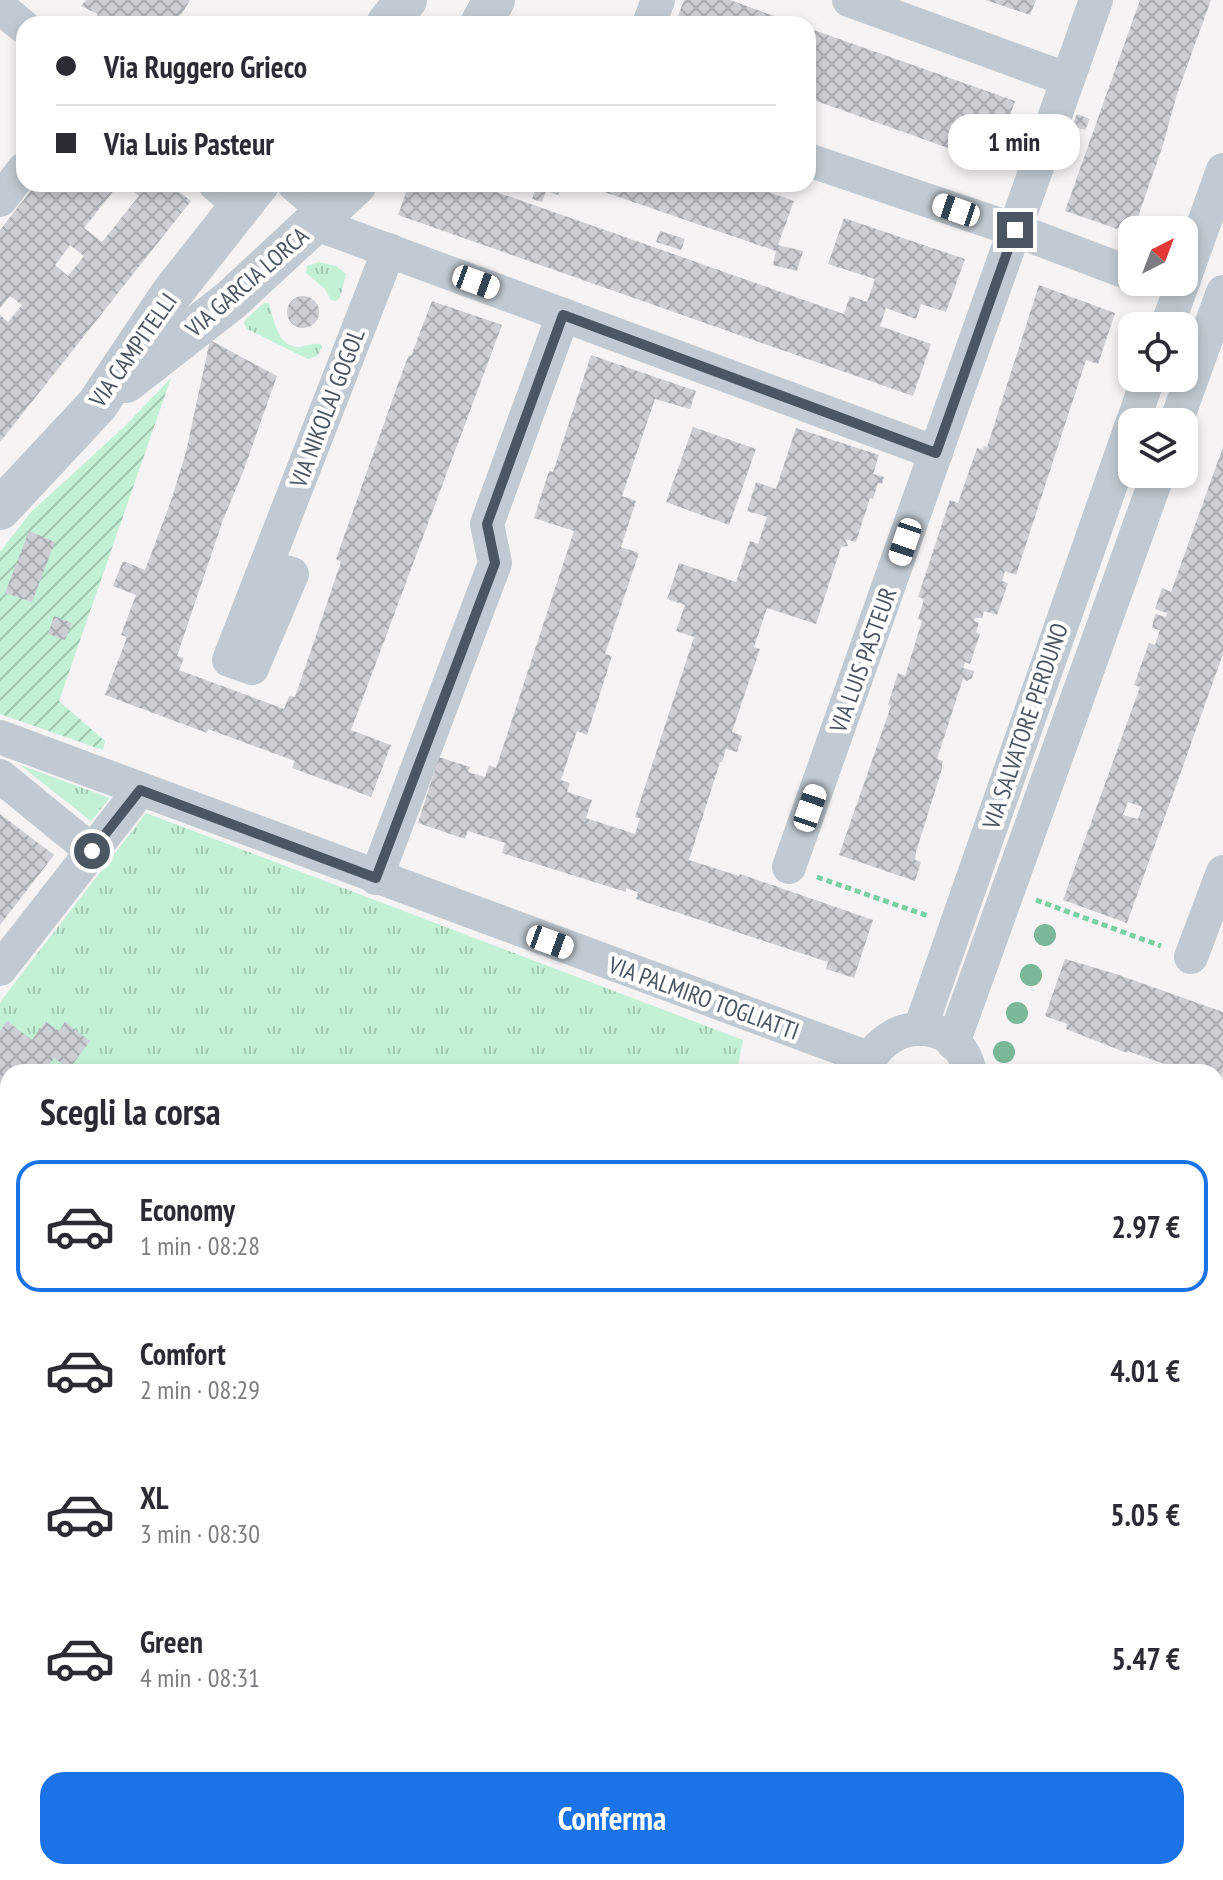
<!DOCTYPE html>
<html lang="it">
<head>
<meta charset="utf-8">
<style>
  :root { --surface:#fff; --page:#f7f7f7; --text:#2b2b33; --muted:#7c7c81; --line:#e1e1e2; --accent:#1a73e8 }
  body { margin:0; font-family:"PT Sans Narrow",sans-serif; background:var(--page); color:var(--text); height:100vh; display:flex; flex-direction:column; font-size:30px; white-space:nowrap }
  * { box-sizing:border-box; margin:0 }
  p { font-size:26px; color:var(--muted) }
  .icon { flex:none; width:44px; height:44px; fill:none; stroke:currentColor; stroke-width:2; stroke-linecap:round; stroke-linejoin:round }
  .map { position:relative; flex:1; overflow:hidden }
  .details { position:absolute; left:0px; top:1064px; width:1224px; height:816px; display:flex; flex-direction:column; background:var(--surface); border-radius:24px 24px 0 0; box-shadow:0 4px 12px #0003 }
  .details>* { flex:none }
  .guide { position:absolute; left:16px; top:16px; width:800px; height:176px; border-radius:24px; box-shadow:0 4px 12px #0003; display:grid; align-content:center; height:176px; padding:0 40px; background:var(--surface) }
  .needle { width:52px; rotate:42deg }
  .fabs { position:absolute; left:1118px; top:216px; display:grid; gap:16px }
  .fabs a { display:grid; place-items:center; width:80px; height:80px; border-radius:16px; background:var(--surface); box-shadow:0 4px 12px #0003; font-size:40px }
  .end { position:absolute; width:36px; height:36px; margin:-18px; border:10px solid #4a5661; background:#fff; box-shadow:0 0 0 4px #fff }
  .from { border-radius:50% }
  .bubble { position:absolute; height:56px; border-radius:24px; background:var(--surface); box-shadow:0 4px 12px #0003; font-size:26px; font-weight:700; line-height:56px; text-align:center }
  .car { position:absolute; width:24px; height:48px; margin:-24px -12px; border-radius:10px; box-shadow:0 0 6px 2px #0007; background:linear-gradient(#fff 24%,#345 0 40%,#fff 0 76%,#345 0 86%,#fff 0) }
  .guide b { display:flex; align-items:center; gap:28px; height:76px; font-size:30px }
  .guide b+b { border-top:2px solid var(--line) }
  .guide i { width:20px; height:20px; background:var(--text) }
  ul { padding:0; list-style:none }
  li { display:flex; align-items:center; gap:24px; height:132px; margin:0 16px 12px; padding:0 24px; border:4px solid transparent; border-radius:24px }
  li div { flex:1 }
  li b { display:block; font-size:30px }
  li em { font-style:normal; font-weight:700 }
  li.selected { border-color:var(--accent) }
  li>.icon { width:72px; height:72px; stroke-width:1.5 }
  h2 { padding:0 40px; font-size:36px; line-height:96px }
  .cta { display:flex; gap:16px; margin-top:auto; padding:16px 40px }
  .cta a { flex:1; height:92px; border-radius:24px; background:var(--accent); color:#fff; font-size:32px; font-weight:700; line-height:92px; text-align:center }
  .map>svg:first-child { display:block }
  .grass { fill:url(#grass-tufts) }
  .garden { fill:url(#garden-furrows) }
  .building { fill:url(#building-cross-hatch); fill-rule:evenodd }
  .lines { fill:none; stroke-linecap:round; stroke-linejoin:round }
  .path { stroke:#7ad0a6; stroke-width:5; stroke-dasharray:6 4; stroke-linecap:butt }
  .minor { stroke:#c1cad2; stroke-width:34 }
  .tertiary { stroke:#c1cad2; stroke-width:42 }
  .tree { fill:#7bb799 }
  .route { stroke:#4a5661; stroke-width:10 }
  .labels { text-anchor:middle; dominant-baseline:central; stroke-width:8; stroke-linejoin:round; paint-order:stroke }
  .street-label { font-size:24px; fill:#4a5661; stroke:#fff }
</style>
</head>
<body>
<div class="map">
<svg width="1223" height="1880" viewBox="0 0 1223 1880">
  <defs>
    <pattern id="grass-tufts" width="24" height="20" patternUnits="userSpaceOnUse" patternTransform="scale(2)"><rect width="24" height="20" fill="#c3f1d5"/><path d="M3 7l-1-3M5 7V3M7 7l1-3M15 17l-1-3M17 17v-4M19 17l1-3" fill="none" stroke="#a0c6b0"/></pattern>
    <pattern id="garden-furrows" width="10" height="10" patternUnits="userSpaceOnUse" patternTransform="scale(2)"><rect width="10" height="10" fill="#c3f1d5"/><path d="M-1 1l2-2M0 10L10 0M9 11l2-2" fill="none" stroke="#a0c6b0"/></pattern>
    <pattern id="building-cross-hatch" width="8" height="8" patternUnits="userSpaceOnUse" patternTransform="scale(2)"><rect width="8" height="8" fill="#cdcfd5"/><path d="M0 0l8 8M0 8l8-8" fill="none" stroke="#a8abb0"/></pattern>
  </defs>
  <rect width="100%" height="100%" fill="#f5f3f3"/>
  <g class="grass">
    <path d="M319 262 336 266 346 274 340 298 336 301 331 300 325 289 306 273 307 266Z"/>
    <path d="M264 303H269C273 317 277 348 300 347 307 346 312 343 320 344L322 347 317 356 308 359 247 329 244 323 246 319Z"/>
    <path d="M20 765 110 798 91 821Z"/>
    <path d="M146 813 743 1040 737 1072H8V1157L0 1150V1002Z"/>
    <path d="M1216 1350 1223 1352V1667L1216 1665Z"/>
  </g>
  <path class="garden" d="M171 378 59 701 105 741 103 750 0 714V552L31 512 124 427Z"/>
  <g class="building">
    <path d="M86 0H190L183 12 171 24H94L98 14 81 6Z"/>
    <path d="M684 0H730L796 24H684L685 22 677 19Z"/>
    <path d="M986 0H1036L1030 15Z"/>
    <path d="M1140 0H1211L1177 94 1163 145 1132 234 1065 211Z"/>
    <path d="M808 28 1015 101 993 164 808 98Z"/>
    <path d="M1077 114 1090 119 1085 130 1072 126Z"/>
    <path d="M36 184H119L84 228 102 242 139 196 124 184H169L191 201 0 442V315L8 322 22 305 10 296 0 308V230ZM70 245 84 256 68 276 55 265Z"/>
    <path d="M409 184H474L844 314 850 296 867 302 875 279 828 264 844 218 965 259 946 312 921 304 916 319 886 308 880 326 931 344 913 396 398 215Z"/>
    <path d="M537 184H556L561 186 558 195 546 191 542 202 532 199Z"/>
    <path d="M581 184H747L794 201 778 245 803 251 797 271 773 265 776 251Z"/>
    <path d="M660 231 685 239 681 250 656 242Z"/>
    <path d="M1039 285 1115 313 1098 364 1086 360 1016 575 1005 571 1002 581 1008 583 997 615 984 611 982 618H975L974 621 979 623 976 632 980 634 970 664 965 662 963 668 974 671 972 678 967 681 963 679 937 759 943 761 941 772 916 852 915 860 921 862 915 881 839 855 891 706 888 705 898 673 905 676 922 621 918 619 924 599 918 597 950 500 958 503 977 448 983 450 984 446 987 447Z"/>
    <circle cx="303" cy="312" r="16"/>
    <path d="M432 301 502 325 351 730 391 745 371 797 292 768 295 761 208 729 207 733 105 695 127 637 121 635 136 595 113 586 123 561 145 570 171 501 186 452 210 340 277 376 243 472 223 520 177 656 184 658 179 670 284 709 289 696 295 697 341 562 336 559 404 367 409 355 411 356Z"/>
    <path d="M591 355 696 391 690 409 655 399 622 496 636 501 621 547 639 553 605 654 612 656 587 735 577 731 561 780 570 783 567 792 592 800 586 818 635 834 640 818 635 817 694 637 676 631 685 605 667 599 679 563 736 582 750 541 758 544 767 517 747 511 756 482 776 489 796 428 879 455 873 474 884 477 882 484 878 483 873 499 870 498 856 542 845 539 848 546 841 547 816 624 767 608 754 647 760 649 732 732 742 736 737 752 726 749 722 762H720L689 860 739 876 740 874 873 920 854 978 826 969 828 962 636 899 638 892 626 888V892L502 853 505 843 468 831 465 839 418 823 439 757 470 767 468 772 485 777 489 765 496 768 574 531 534 518 549 471 553 472Z"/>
    <path d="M693 427 756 449 729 525 666 502Z"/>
    <path d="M1223 447V654L1127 923 1063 900 1140 687 1134 685 1149 643 1155 645 1160 630 1152 628 1155 614 1166 617 1167 613 1155 609 1162 588 1171 592ZM1128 802 1142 807 1138 819 1123 815Z"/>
    <path d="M29 531 55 542 32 602 5 593Z"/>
    <path d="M54 616 72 623 65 640 48 634Z"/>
    <path d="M0 814 54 855 0 925Z"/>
    <path d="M1065 959 1116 974 1223 1012V1071L1219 1083 1216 1082V1072H1187L1128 1051 1127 1053 1066 1029 1067 1024 1045 1016Z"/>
    <path d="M7 1021 32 1040 46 1022 59 1031 65 1022 90 1041 69 1069 54 1058 44 1072H8V1119L0 1113 2 1084 0 1083V1031Z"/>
    <path d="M1216 1232 1223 1234V1333L1216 1330Z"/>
    <path d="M0 1234 8 1242V1253L2 1260 8 1265V1304L0 1297Z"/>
    <path d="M0 1355 8 1362 6 1532 0 1527Z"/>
    <path d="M8 1609V1718L0 1729V1620Z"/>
    <path d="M1216 1720 1223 1723V1733L1216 1752Z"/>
    <path d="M8 1817V1872H21L14 1880H0L4 1870 0 1868V1837Z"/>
    <path d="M39 1872H101L95 1880H35Z"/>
    <path d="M160 1872H323L317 1880H238L235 1877 233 1880H153Z"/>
    <path d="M449 1872H567L561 1880H459Z"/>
    <path d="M931 1872 928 1880H795L773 1873Z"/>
    <path d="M977 1872H1112L1132 1880H974Z"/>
  </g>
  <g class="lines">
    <g class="path">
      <path d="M817 877 928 916"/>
      <path d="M1036 900 1161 946"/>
    </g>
    <g class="minor">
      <path d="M849 0 1066 79"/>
      <path d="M0 7 24 27"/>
      <path d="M649 24 658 0"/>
      <path d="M808 160 1015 230 1132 274"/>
      <path d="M215 184 241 206"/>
      <path d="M294 184 326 212"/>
      <path d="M0 200 24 169"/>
      <path d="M314 223 936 453"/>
      <path d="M1184 279 1223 170"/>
      <path d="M1167 326 1183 282"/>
      <path d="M1133 422 1148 378"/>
      <path d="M1176 422 1223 292"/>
      <path d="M266 566 292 574 252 668 229 660 389 250"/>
      <path d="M0 737 868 1058"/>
      <path d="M0 776 92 851"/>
      <path d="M789 867 1096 0"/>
      <path d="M376 878 495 563 487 524 563 315"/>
      <path d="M1191 957 1223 872"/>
      <path d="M0 969 140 790"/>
      <path d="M920 1029 1132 424"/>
      <path d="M953 1043 1158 474"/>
      <path d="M864 1072C883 1016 957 1013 970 1072"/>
      <path d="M1216 1171 1223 1173"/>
      <path d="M0 1185 8 1193"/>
      <path d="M0 1324 8 1331"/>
      <path d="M0 1586 8 1576"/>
      <path d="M1216 1696 1223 1699"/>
      <path d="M1216 1801 1223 1780"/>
      <path d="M416 1872 426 1880"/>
      <path d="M662 1872 686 1880"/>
      <path d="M1192 1872 1214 1880"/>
      <path d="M134 1880 140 1872"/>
      <path d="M360 1880 366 1872"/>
      <path d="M608 1880 615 1872"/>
      <path d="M947 1880 949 1872"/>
    </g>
    <g class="tertiary">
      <path d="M387 24 406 0"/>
      <path d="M481 24 494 0"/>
      <path d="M126 382 231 300 356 184"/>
      <path d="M0 509 97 405 172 293 258 184"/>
    </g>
  </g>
  <g class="tree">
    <circle cx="1045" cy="935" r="11"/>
    <circle cx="1031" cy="975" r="11"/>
    <circle cx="1017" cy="1013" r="11"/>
    <circle cx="1004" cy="1052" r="11"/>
  </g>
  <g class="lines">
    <path class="route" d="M92 851 140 790 376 878 495 563 487 524 563 315 936 453 1015 230"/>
  </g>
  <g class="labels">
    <g class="street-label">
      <text transform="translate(247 282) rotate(-41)">VIA GARCIA LORCA</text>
      <text transform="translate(133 350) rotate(-55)">VIA CAMPITELLI</text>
      <text transform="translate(327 408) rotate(-69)">VIA NIKOLAJ GOGOL</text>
      <text transform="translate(863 660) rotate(-70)">VIA LUIS PASTEUR</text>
      <text transform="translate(1025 726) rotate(-71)">VIA SALVATORE PERDUNO</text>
      <text transform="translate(704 998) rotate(20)">VIA PALMIRO TOGLIATTI</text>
    </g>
  </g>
</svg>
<div class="fabs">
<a><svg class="needle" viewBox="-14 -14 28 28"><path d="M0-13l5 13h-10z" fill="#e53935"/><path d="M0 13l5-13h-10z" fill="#7c7c81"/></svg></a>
<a><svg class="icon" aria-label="locate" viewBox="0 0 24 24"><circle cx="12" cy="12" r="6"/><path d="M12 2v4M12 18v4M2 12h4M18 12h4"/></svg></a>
<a><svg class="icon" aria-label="layers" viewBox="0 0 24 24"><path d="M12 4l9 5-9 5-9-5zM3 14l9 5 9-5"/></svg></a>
</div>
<i class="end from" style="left:92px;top:851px"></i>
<i class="end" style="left:1015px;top:230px"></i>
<div class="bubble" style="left:948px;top:114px;width:132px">1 min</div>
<i class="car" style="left:956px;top:210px;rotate:289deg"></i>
<i class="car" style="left:476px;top:282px;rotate:110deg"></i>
<i class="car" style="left:905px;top:542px;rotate:199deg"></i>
<i class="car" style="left:810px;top:808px;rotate:19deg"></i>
<i class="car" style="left:550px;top:942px;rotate:110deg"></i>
<div class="guide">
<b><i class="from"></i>Via Ruggero Grieco</b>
<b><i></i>Via Luis Pasteur</b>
</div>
<section class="details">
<h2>Scegli la corsa</h2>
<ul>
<li class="selected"><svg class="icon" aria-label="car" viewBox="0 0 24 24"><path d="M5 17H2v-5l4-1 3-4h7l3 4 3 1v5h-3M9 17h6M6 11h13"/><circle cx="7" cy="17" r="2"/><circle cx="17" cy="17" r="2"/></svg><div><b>Economy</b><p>1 min · 08:28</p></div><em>2.97 €</em></li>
<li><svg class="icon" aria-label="car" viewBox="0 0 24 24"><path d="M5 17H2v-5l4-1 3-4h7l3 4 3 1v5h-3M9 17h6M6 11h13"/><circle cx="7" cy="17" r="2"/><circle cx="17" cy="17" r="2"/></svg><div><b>Comfort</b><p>2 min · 08:29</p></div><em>4.01 €</em></li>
<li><svg class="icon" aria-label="car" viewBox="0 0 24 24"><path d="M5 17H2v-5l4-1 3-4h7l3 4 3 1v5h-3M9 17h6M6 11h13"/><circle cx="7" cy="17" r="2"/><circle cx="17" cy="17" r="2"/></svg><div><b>XL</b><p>3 min · 08:30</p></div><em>5.05 €</em></li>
<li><svg class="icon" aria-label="car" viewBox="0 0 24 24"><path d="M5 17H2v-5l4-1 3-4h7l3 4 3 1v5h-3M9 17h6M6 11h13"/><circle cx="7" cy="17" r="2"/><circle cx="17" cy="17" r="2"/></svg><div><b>Green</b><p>4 min · 08:31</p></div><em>5.47 €</em></li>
</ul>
<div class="cta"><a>Conferma</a></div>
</section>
</div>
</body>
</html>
